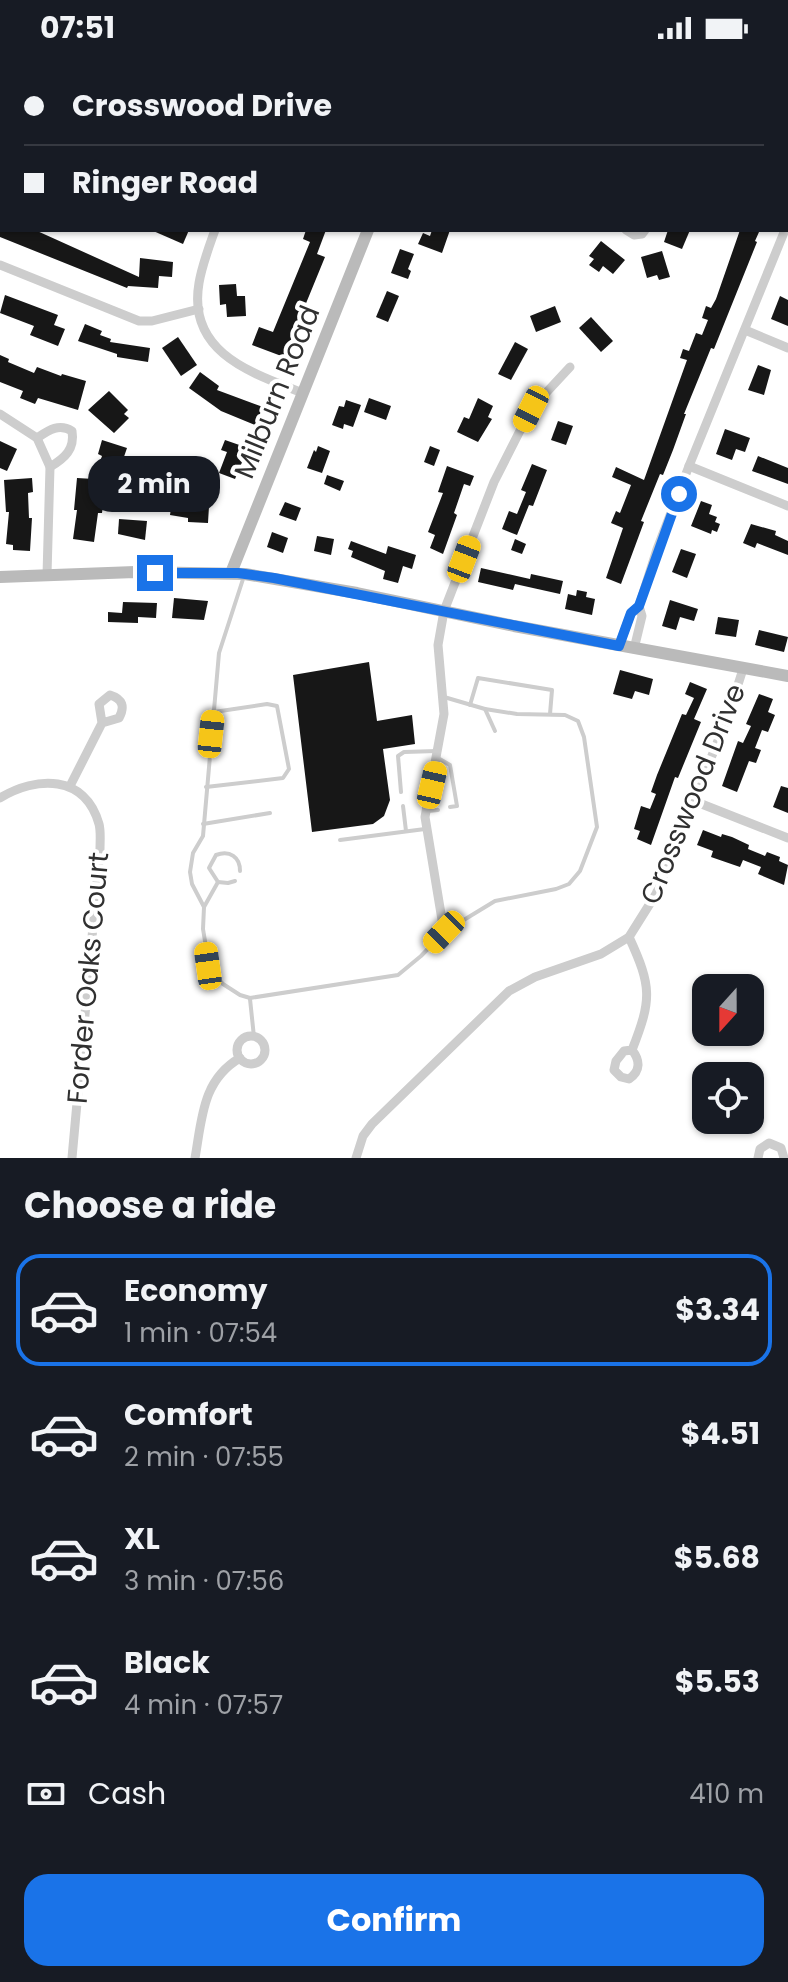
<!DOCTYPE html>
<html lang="en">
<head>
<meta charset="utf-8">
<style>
  :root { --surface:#171b24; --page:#242831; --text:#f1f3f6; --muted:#9ea1a6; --line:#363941; --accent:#1a73e8 }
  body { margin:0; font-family:Poppins,sans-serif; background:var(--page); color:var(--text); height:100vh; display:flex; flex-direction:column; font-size:30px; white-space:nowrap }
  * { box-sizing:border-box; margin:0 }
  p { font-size:26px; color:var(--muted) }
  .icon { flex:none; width:44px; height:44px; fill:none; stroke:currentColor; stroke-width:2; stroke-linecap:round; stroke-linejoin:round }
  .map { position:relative; height:1102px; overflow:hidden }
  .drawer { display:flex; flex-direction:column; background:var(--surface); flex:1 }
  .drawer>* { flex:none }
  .guide { position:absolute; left:0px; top:0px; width:788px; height:176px; box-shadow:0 2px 6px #0004; display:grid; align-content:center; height:176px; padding:0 24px; background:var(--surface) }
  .needle { width:52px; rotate:201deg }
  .fabs { position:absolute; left:692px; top:918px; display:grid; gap:16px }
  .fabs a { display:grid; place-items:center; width:72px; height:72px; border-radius:16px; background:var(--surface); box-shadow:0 2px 6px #0004; font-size:40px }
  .end { position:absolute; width:36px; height:36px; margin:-18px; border:10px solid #1a73e8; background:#fff; box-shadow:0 0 0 4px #fff }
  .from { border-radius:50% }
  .bubble { position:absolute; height:56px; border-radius:24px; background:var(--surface); box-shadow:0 2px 6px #0004; font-size:26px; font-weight:700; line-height:56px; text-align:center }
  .car { position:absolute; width:24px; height:48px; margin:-24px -12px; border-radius:10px; box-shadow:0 0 6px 2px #0007; background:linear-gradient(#f5c518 24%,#345 0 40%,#f5c518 0 76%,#345 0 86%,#f5c518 0) }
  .guide b { display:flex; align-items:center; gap:28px; height:76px; font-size:30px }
  .guide b+b { border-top:2px solid var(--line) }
  .guide i { width:20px; height:20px; background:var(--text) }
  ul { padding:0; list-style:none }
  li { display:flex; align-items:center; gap:24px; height:112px; margin:0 16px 12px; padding:0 8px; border:4px solid transparent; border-radius:24px }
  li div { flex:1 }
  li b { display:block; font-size:30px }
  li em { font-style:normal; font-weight:700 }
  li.on { border-color:var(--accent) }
  li>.icon { width:72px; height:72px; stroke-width:1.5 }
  h2 { padding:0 24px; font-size:36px; line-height:96px }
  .pay { display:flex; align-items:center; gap:20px; height:88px; padding:0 24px; font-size:30px }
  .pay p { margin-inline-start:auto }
  .primary-button { display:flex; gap:16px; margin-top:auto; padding:16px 24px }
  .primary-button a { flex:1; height:92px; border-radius:24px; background:var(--accent); color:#fff; font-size:32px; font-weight:700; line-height:92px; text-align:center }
  .status { display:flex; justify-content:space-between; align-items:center; height:56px; padding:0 40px; background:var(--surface); direction:ltr }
  .status svg { height:22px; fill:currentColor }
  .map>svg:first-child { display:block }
  .building { fill:#171717 }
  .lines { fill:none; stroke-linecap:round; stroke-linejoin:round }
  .lane { stroke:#cdcdcd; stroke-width:4 }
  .street { stroke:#cdcdcd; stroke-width:9 }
  .secondary { stroke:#bababa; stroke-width:12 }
  .route { stroke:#1a73e8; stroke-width:10 }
  .labels { text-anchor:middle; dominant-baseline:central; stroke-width:8; stroke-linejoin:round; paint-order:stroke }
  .street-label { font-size:28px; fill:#303030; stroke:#fff }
</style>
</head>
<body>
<div class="status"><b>07:51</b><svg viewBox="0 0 49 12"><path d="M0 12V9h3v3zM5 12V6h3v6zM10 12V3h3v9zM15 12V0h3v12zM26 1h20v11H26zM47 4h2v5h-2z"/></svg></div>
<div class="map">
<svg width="788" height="1102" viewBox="0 0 788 1102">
  <rect width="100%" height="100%" fill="#fff"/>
  <g class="building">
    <path d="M0 174H35L139 221 140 202 173 206 172 221 159 220 158 232 128 230 127 232 0 181Z"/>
    <path d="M151 174H189L183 188Z"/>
    <path d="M306 174H326L317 198 325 201 284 301 252 289 259 271 273 276 310 186 303 183Z"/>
    <path d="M432 174H450L442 197 418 188 423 177 430 180Z"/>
    <path d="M668 174H690L682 193 664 186Z"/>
    <path d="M740 174 759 176 755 185 757 186 714 293 711 292 684 358H686L673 394 663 419 660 418 641 465 644 466 621 528 606 522 623 472 611 467 616 455 620 457 631 429 612 421 616 411 644 424 687 304 680 302 683 293 689 295 696 277 702 279 708 264 702 262 706 250 711 252 716 243Z"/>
    <path d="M601 185 625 204 613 218 603 210 599 216 589 209 594 203 589 200Z"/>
    <path d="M400 193 414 198 408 213 411 215 408 223 391 217Z"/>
    <path d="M662 195 670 221 659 224 657 219 647 222 641 201Z"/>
    <path d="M236 228 237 240H245L246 260 227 261 226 248 220 249 219 229Z"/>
    <path d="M387 235 399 240 388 266 376 261Z"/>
    <path d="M5 239 58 259 54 269 65 273 58 290 30 279 34 270 0 257Z"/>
    <path d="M780 240 788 244V270L771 263Z"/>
    <path d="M555 250 561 266 536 276 530 260Z"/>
    <path d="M591 261 613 285 601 296 579 272Z"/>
    <path d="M85 268 102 275 100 279 111 283 110 286 150 292 148 306 117 301V298L78 285Z"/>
    <path d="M178 281 197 309 181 320 162 292Z"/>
    <path d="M515 286 528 293 511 324 498 318Z"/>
    <path d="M0 299 9 303 8 306 34 317 37 311 61 320 62 318 86 325 78 354 38 342 35 348 20 342 23 335 0 326Z"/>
    <path d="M758 309 771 314 764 339 748 334Z"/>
    <path d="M200 316 219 330 217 334 263 351 255 369 221 355 189 332Z"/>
    <path d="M109 335 128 354 124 358 129 362 114 377 88 354Z"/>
    <path d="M369 342 391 350 386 364 364 356Z"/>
    <path d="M478 342 493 350 488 361 492 363 478 386 457 376 464 361 469 363Z"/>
    <path d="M346 344 361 349 353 371 344 368 343 373 332 369 339 350 344 351Z"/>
    <path d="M558 365 573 370 566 389 551 384Z"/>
    <path d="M725 373 750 382 745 396 736 393 732 404 716 398Z"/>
    <path d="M102 384 127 392 116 424 110 422 108 436 105 435 102 457H98L94 486 73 483 77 454H74L77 422 94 423 102 400 98 398Z"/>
    <path d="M225 384 248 392 235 423 219 417 227 396 221 394Z"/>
    <path d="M0 385 17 393 7 415 0 412Z"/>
    <path d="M318 390 330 395 322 417 307 412 314 394 316 396Z"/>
    <path d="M430 390 440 394 434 410 424 406Z"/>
    <path d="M758 400 788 412V428L752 415Z"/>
    <path d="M532 408 547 414 533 450 529 449 517 479 502 473 509 455 517 458 526 436 521 434Z"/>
    <path d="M447 410 474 420 470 430 464 428 454 457 457 459 443 498 430 492 435 479 428 476 443 437 438 436Z"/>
    <path d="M327 419 344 425 340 435 324 428Z"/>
    <path d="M32 422 33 436 28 437 29 462H32L30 495 13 494V489L6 488 9 456H6L4 424Z"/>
    <path d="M172 445 184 448 209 450 208 467 188 466V462L170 459Z"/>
    <path d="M701 445 712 449 709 458 717 461 715 466 720 468 717 476 712 474 711 478 691 470Z"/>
    <path d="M285 446 301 452 296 465 279 459Z"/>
    <path d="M119 463 147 465 145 484 118 478Z"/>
    <path d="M751 468 776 475 775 479 788 485V499L757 487 755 492 743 487Z"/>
    <path d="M272 476 288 482 283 497 267 491Z"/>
    <path d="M317 480 334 483 331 499 314 495Z"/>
    <path d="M515 483 526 488 522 498 511 494Z"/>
    <path d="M351 485 386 498 388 490 416 499 412 513 403 510 398 527 383 523 385 515 351 501 353 495 348 493Z"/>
    <path d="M681 493 696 498 687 522 672 516Z"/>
    <path d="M481 512 530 523 531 518 563 525 560 538 515 528 513 534 478 526Z"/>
    <path d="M577 534 587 536 586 541 595 543 592 559 565 553 568 538 576 540Z"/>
    <path d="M174 542 208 545 204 564 172 562Z"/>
    <path d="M670 544 698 553 694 565 680 561 676 574 662 570Z"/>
    <path d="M123 546 157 547 156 562 138 561V567L108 566V556L122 557Z"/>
    <path d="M718 561 739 564 736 581 715 578Z"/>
    <path d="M759 574 788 581 784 596 755 589Z"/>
    <path d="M369 606 377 665 412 659 415 688 383 693 390 744 384 760 373 768 312 776 293 619Z"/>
    <path d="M620 614 653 623 649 639 635 635 632 643 613 638Z"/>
    <path d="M690 626 707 633 694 663 701 666 678 722 675 721 651 789 637 783 640 775 634 773 641 750 650 753 656 738 651 736 657 719 682 658 686 659 694 642 685 638Z"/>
    <path d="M759 638 773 643 768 656 775 659 768 676 762 674 755 692 761 694 756 707 749 705 737 736 722 730 738 685 743 687 751 670 746 668Z"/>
    <path d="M781 730 788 732V757L773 751Z"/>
    <path d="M703 774 721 781 722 778 732 781 749 789 748 793 765 800 767 796 780 801 779 805 788 809 784 829 758 818 761 811 743 804 740 811 711 801 713 795 697 789Z"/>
  </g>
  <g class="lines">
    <g class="lane">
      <path d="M244 520 219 597 203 780 193 797 190 816 192 828 204 851 203 873 210 915 223 928 240 939 250 942 398 919 421 900 444 876 495 845 556 833 569 828 580 815 597 771 584 681 578 665 565 659 517 658 485 653"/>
      <path d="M444 641 485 653 495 675"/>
      <path d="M470 649 478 622 552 634 550 658"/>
      <path d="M438 702 450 709 457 750 450 751"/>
      <path d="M206 731 283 722 289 713 277 650 267 648 214 656"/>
      <path d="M401 736 398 700 404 696 437 695"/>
      <path d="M403 750 406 775"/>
      <path d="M428 755 438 754"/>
      <path d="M203 768 270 757"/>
      <path d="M340 784 425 773"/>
      <path d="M218 826 209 812 216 799C230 794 240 801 240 815"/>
      <path d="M204 851 218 826 228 827 235 825"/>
      <path d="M250 943 254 981"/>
    </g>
    <g class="street">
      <path d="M184 0 187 2"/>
      <path d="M692 0V2"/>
      <path d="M223 2 225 0"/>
      <path d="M0 64 2 65"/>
      <path d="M215 174C209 191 202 209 199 227 187 297 252 317 303 337"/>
      <path d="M626 174 634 179 642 178 645 174"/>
      <path d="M0 209 139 265H152L199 253"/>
      <path d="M745 274 788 292"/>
      <path d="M0 358 37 382 50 411 47 519"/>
      <path d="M37 382C49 374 59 367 72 375 75 393 65 402 50 411"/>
      <path d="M689 410 788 450"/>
      <path d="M619 590 631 557 639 550 657 493 689 410 785 174"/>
      <path d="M634 593 642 560 639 550"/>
      <path d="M70 730 102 667 119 662C125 651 123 643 110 639L99 648 102 667"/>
      <path d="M0 742C36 720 85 718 99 768 101 775 100 785 100 793L72 1102"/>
      <path d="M694 745 788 782"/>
      <path d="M444 876 425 761 444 658 438 589 444 555 494 426 531 353 570 311"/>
      <path d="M629 881C652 931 652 943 632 994L624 995 616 1005 614 1014 621 1021 629 1023C641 1015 640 1004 632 994"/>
      <circle cx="251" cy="994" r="14"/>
      <path d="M195 1102C202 1063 202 1024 240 1002"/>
      <path d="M356 1102 363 1080 372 1068 509 935 535 921 601 898 629 881 656 838 728 660 743 613"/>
      <path d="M758 1102 760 1093 769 1087 781 1092 784 1102"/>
    </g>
    <g class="secondary">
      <path d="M437 2 438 0"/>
      <path d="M231 517 368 174"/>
      <path d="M0 521 135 516 245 518 357 537 514 570 788 620"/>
    </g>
  </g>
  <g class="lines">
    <path class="route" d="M155 517H238L274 522 619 590 631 557 639 550 679 438"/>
  </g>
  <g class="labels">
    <g class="street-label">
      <text transform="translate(277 336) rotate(-68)">Milburn Road</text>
      <text transform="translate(693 738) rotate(-68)">Crosswood Drive</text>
      <text transform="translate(88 922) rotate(-85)">Forder Oaks Court</text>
    </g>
  </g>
</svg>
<div class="fabs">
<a><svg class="needle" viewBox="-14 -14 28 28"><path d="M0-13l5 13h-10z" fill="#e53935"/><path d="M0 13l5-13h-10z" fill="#9ea1a6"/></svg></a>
<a><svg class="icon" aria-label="locate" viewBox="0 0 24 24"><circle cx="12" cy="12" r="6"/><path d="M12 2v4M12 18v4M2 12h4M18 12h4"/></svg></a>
</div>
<i class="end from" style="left:679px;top:438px"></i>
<i class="end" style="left:155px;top:517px"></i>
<div class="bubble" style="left:88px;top:400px;width:132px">2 min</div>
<i class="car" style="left:531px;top:353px;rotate:207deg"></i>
<i class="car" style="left:464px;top:503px;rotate:21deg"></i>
<i class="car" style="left:211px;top:678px;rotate:6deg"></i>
<i class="car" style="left:432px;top:729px;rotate:13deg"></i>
<i class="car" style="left:444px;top:876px;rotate:224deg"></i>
<i class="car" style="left:208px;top:910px;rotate:352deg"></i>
<div class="guide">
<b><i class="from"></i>Crosswood Drive</b>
<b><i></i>Ringer Road</b>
</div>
</div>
<section class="drawer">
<h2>Choose a ride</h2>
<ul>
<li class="on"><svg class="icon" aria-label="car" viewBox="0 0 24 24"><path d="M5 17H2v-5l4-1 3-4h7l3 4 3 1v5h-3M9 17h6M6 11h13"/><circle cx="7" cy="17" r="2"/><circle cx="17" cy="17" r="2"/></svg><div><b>Economy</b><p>1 min · 07:54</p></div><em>$3.34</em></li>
<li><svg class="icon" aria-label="car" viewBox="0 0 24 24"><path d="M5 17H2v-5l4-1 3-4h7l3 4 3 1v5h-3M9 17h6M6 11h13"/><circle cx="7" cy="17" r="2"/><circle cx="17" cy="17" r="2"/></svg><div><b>Comfort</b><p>2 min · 07:55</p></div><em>$4.51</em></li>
<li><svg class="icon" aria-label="car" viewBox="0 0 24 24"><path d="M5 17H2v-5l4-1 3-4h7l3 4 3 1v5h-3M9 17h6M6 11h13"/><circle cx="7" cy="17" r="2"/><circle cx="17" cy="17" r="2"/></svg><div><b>XL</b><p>3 min · 07:56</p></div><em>$5.68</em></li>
<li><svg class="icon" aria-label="car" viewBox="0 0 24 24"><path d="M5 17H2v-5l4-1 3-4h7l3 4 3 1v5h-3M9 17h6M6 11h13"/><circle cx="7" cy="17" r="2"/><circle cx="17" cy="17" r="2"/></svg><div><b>Black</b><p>4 min · 07:57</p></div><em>$5.53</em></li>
</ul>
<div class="pay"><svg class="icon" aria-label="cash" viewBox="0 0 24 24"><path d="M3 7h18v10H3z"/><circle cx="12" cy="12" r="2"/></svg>Cash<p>410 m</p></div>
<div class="primary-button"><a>Confirm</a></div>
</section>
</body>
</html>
